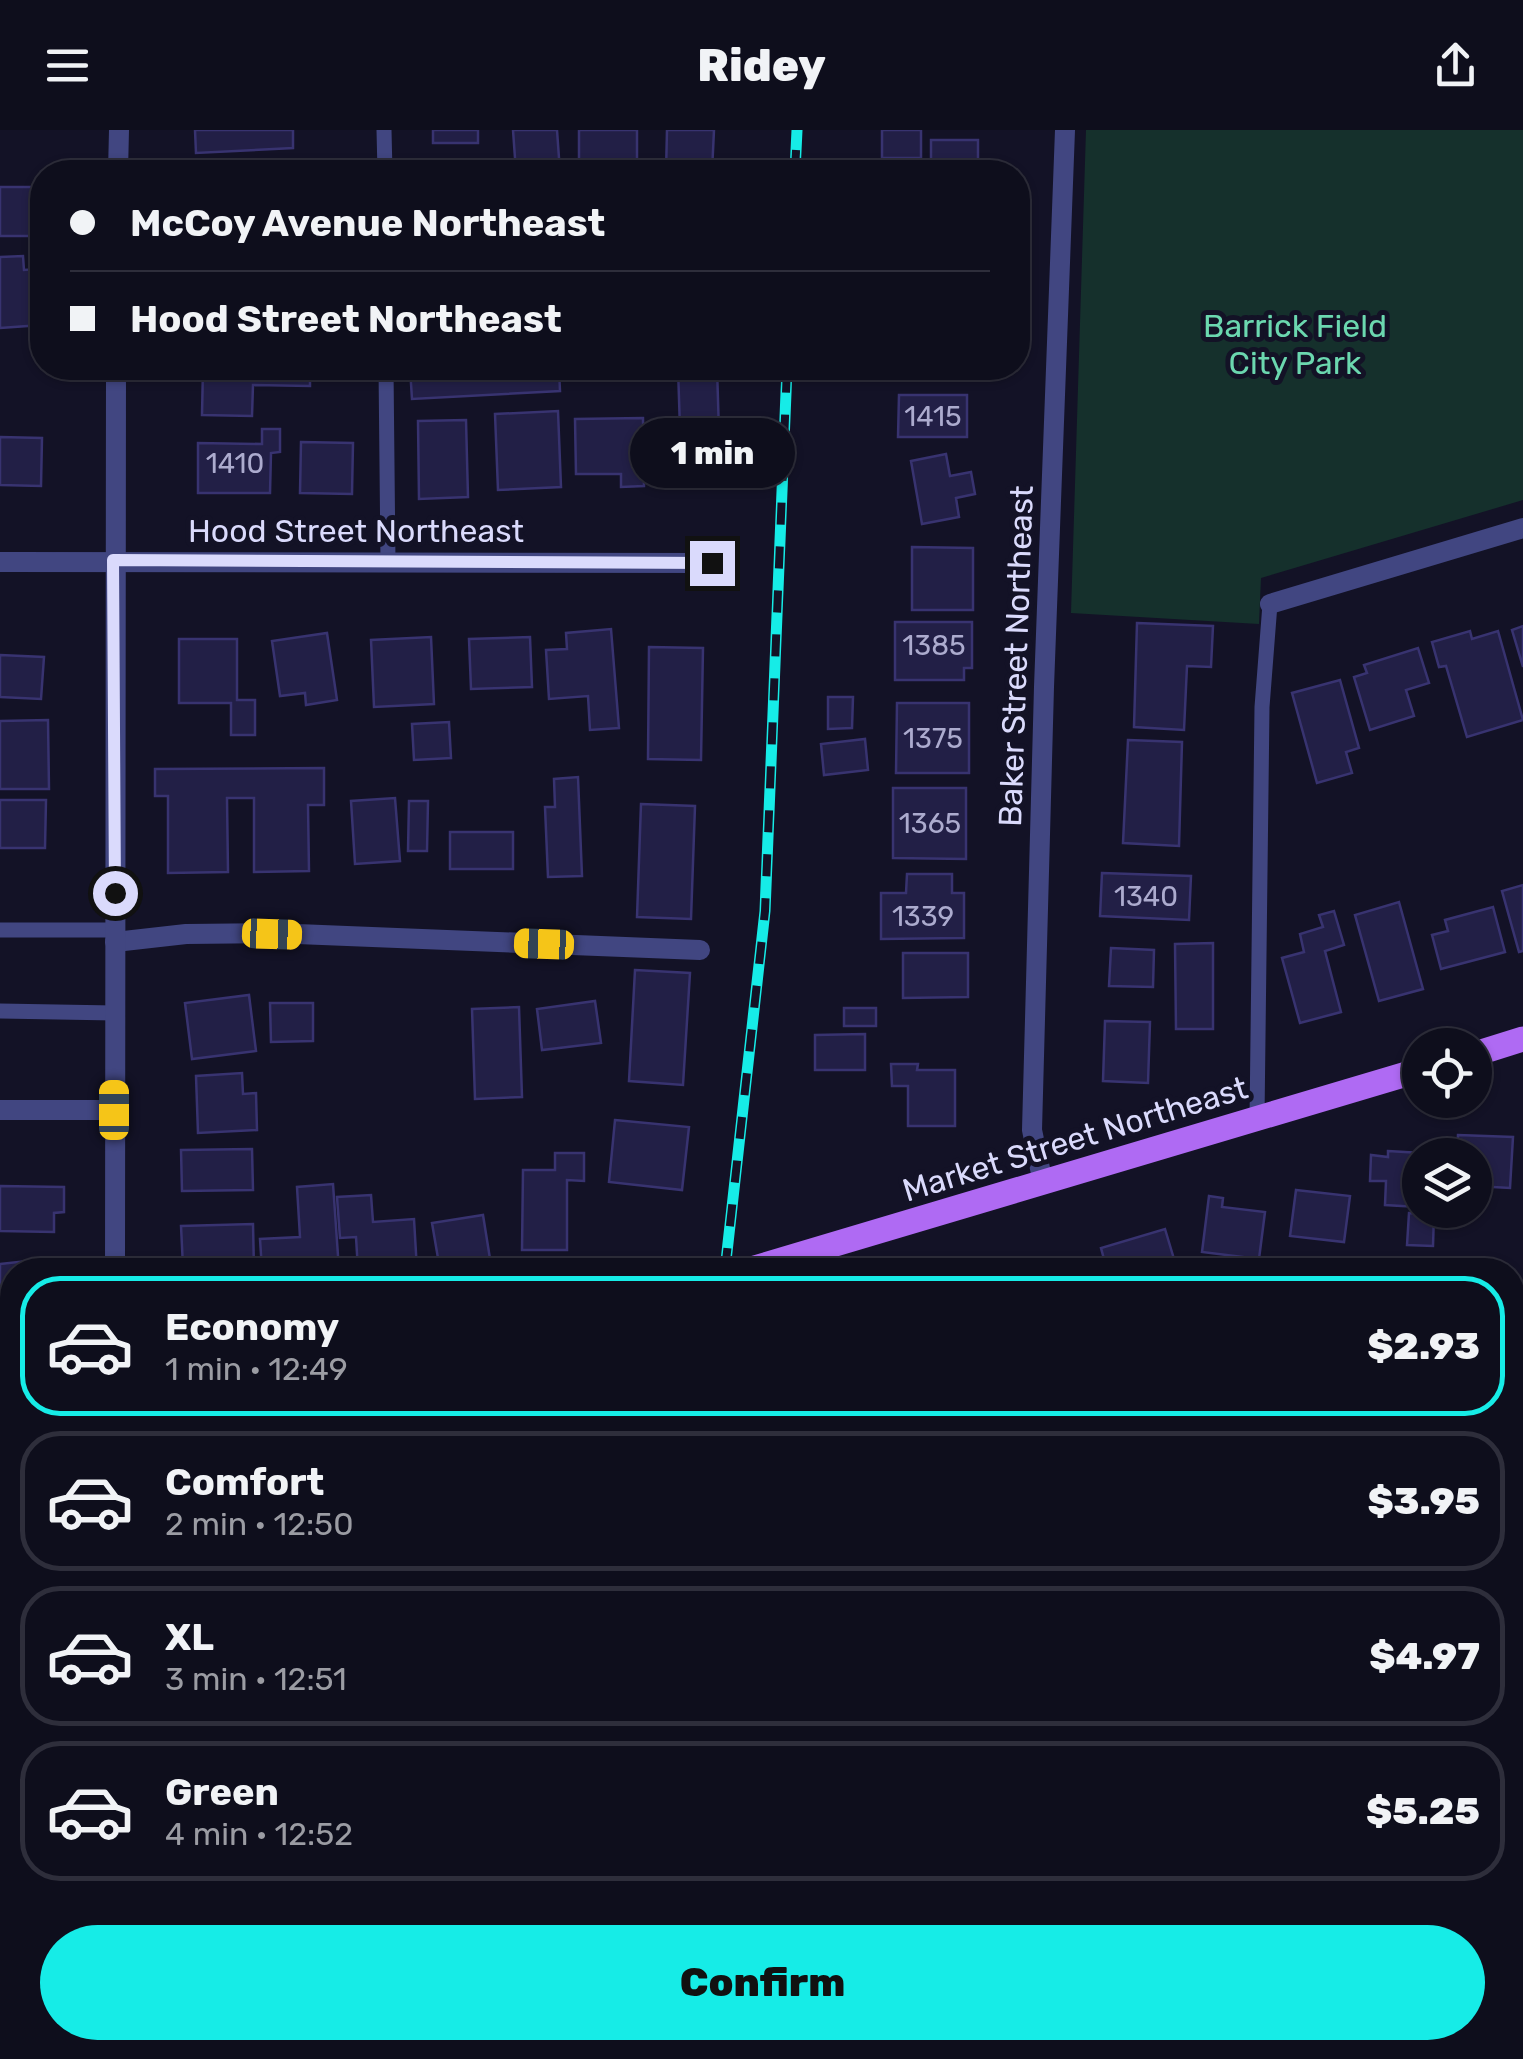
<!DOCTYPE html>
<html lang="en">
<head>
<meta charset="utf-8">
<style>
  :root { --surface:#0e0e1c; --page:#171725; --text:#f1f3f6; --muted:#9b9ca3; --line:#2e2e3b; --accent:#16ece7 }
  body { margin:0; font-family:Rubik,sans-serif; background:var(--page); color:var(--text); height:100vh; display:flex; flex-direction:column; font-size:38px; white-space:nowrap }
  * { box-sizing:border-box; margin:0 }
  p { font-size:32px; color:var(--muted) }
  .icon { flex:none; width:55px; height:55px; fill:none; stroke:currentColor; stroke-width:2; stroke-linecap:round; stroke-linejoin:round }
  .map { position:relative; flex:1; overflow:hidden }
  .panel { position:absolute; left:0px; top:1128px; width:1525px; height:802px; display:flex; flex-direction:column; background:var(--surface); border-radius:40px 40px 0 0; box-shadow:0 2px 8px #0004,0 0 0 2px var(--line) }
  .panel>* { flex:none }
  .top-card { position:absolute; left:30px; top:30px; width:1000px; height:220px; border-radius:40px; box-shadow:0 2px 8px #0004,0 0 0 2px var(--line); display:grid; align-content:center; height:220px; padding:0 40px; background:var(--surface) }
  .buttons { position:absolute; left:1402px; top:898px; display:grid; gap:20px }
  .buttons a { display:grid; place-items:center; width:90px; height:90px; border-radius:50%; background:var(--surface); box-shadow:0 2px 8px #0004,0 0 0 2px var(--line); font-size:50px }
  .end { position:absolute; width:45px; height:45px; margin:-22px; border:12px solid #dadafc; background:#111; box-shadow:0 0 0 5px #111 }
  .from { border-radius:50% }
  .bubble { position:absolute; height:70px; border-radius:35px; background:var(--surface); box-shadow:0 2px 8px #0004,0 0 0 2px var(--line); font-size:32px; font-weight:800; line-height:70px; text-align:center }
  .car { position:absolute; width:30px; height:60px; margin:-30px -15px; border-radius:12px; box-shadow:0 0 8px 2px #0007; background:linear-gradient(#f5c518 24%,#345 0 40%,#f5c518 0 76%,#345 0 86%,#f5c518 0) }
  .top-card b { display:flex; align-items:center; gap:35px; height:95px; font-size:38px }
  .top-card b+b { border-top:2px solid var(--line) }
  .top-card i { width:25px; height:25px; background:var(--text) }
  ul { padding:18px 0 0; list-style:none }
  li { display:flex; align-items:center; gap:30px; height:140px; margin:0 20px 15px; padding:0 20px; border:5px solid var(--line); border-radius:40px }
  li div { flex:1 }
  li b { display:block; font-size:38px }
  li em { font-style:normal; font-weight:800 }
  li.current { border-color:var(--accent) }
  li>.icon { width:90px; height:90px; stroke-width:1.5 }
  .cta { display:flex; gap:20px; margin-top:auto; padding:20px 40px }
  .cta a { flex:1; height:115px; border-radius:60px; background:var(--accent); color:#111; font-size:40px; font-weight:800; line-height:115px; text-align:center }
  header { display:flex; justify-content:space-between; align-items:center; height:130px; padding:0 40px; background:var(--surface); font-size:45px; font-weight:800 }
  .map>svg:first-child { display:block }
  .green { fill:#15302c }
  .building { fill:#221f46; stroke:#383370; stroke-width:2.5 }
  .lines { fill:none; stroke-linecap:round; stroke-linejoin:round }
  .service { stroke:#414681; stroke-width:15 }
  .minor { stroke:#414681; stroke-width:20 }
  .primary { stroke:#af6af3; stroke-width:25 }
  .rail-casing { stroke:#16ece7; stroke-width:11 }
  .rail { stroke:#131226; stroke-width:8; stroke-dasharray:22; stroke-linecap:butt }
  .route { stroke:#dadafc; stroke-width:12 }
  .labels { text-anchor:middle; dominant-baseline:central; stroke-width:10; stroke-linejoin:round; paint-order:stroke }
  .number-label { font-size:28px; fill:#acabce }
  .park-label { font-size:32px; fill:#6bd7af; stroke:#131226 }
  .street-label { font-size:32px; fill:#dadafc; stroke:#131226 }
</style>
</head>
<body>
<header><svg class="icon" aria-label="menu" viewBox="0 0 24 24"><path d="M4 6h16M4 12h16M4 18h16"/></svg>Ridey<svg class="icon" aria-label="share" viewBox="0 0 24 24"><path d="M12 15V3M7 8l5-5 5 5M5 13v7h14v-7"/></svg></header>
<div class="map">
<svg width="1523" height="1929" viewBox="0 0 1523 1929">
  <rect width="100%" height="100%" fill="#131226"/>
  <path class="green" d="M1086 0H1523V370L1261 448 1259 494 1071 483Z"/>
  <g class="building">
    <path d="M195 0H293V18L196 23Z"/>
    <rect x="433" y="0" width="45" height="13"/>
    <path d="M513 0H557L560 42H516Z"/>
    <rect x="579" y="0" width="58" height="42"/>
    <path d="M667 0H714L712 42H666Z"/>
    <rect x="882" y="0" width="39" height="28"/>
    <rect x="931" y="10" width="47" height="32"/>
    <rect x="0" y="57" width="42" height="49"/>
    <path d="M23 126 24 140 37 139 41 195 0 198V127Z"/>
    <path d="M203 238H310V256L253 255 252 286 202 285Z"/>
    <path d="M410 238H559L560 261 412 269Z"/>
    <path d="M678 238H717L720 334 668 336 667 299H680Z"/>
    <path d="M899 265H967V307H898Z"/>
    <path d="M558 281 561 357 498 360 495 284Z"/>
    <path d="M643 288 644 356 621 357V344H576L575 289Z"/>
    <path d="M466 290 468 367 419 369 418 291Z"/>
    <path d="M262 299H280V322L271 323 270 363H198V313L262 314Z"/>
    <path d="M0 307 42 308 41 356 0 355Z"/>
    <path d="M301 312 353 313 352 364 300 363Z"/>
    <path d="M946 324 950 346 971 342 975 364 956 368 959 387 922 394 911 331Z"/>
    <path d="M912 417 973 418V480H912Z"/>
    <path d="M895 492H972V538H964V550H895Z"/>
    <path d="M1137 493 1213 496 1211 537 1187 536 1184 600 1134 597Z"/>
    <path d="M1523 496V537L1512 500Z"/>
    <path d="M611 499 619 598 590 600 588 566 549 569 546 520 567 519 566 503Z"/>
    <path d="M1470 501 1472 509 1498 501 1523 590 1467 607 1446 536 1439 537 1432 512Z"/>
    <path d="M327 503 337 570 306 575 305 563 280 566 272 511Z"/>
    <path d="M431 507 434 574 374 577 371 510Z"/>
    <path d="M530 507 532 557 471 559 469 509Z"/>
    <path d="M179 509H237V570H255V605H231V573H179Z"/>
    <path d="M649 517 703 518 701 630 648 629Z"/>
    <path d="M1418 518 1429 553 1406 560 1414 586 1370 600 1354 547 1367 543 1364 535Z"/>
    <path d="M0 525 44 527 41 569 0 567Z"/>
    <path d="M1340 550 1359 618 1346 622 1352 643 1317 653 1292 563Z"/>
    <path d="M828 567H853L852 598 828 599Z"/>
    <path d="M897 573H969V643H896Z"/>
    <path d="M48 590 49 659H0V591Z"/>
    <path d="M449 592 451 628 414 630 412 594Z"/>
    <path d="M865 609 868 640 824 645 821 614Z"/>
    <path d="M1128 610 1182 612 1179 716 1123 713Z"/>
    <path d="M324 638V675H308L309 741 254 742V668H227L228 742 168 743V666H155V639Z"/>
    <path d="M578 647 582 746 548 747 545 677H555L554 649Z"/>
    <path d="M893 658H966V729L893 728Z"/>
    <path d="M395 668 400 731 355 734 351 671Z"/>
    <path d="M0 670H46L45 718H0Z"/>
    <path d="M409 671H428L427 721H408Z"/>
    <path d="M641 674 695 676 691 789 637 787Z"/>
    <rect x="450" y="702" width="63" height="37"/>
    <path d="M1102 743 1191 746 1189 790 1100 786Z"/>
    <path d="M907 744H952V763H964V808L881 809V763H906Z"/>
    <path d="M1523 755V821L1519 822 1502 761Z"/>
    <path d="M1399 772 1423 859 1379 871 1355 785Z"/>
    <path d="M1493 777 1505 822 1441 839 1432 805 1448 801 1445 790Z"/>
    <path d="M1334 781 1344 815 1325 821 1341 882 1300 893 1282 828 1304 822 1300 804 1323 797 1319 785Z"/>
    <path d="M1213 813V899H1176L1175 814Z"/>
    <path d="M1111 818 1154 820 1153 857 1109 856Z"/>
    <path d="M903 823H968V867L903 868Z"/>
    <path d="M635 840 690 843 683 955 629 951Z"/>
    <path d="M249 865 256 921 192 929 185 873Z"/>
    <path d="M595 871 601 913 542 920 537 879Z"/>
    <path d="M270 873H313V911L271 912Z"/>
    <path d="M519 877 522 967 475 969 472 879Z"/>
    <rect x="844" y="878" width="32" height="18"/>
    <path d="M1105 891 1150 892 1148 953 1103 951Z"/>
    <path d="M865 904V940H815V905Z"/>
    <path d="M891 934H918L917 940H955V996H908V956H892Z"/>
    <path d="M242 943 243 964 256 963 257 1000 198 1003 196 946Z"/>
    <path d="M615 990 689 997 682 1060 609 1052Z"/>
    <path d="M1458 1005 1513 1007 1510 1058 1475 1056V1025H1457Z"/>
    <path d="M252 1019 253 1060 182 1061 181 1020Z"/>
    <path d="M1388 1021 1421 1023 1418 1077 1385 1075 1386 1051H1370L1371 1025 1388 1027Z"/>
    <path d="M555 1023H584V1051L567 1050V1120H522L523 1040H555Z"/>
    <path d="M333 1054 339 1140H262L260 1109 300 1107 297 1057Z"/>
    <path d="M0 1056 64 1057V1082L54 1083V1102L0 1101Z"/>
    <path d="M1296 1060 1350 1066 1344 1112 1290 1106Z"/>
    <path d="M371 1065 373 1092 414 1089 417 1140H358L356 1107 340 1108 337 1067Z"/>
    <path d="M1209 1066 1223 1068 1222 1077 1265 1082 1259 1129 1202 1122Z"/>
    <path d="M1409 1083 1434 1084 1433 1116 1407 1115Z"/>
    <path d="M483 1085 491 1135 440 1140 432 1093Z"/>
    <path d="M253 1094 254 1140H152L183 1137 181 1096Z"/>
    <path d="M1165 1099 1177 1139 1107 1140 1101 1118Z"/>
    <path d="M45 1129 47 1140H12V1190L0 1192V1134Z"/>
    <path d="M1516 1224H1523V1292H1512Z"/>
    <rect x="0" y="1454" width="12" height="69"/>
    <path d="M12 1578V1624L0 1626V1579Z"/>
    <rect x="0" y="1758" width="6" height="59"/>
    <rect x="1512" y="1846" width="11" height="33"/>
  </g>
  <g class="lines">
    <g class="service">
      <path d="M384 0 385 42"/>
      <path d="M386 238 388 432"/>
      <path d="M0 800H116"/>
      <path d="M0 881 115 883"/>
      <path d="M1257 989 1262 577 1270 474"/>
      <path d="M0 1563H12"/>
      <path d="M1084 1918V1929"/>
    </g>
    <g class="minor">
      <path d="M118 42 119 0"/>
      <path d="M0 432 712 433"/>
      <path d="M1270 474 1523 398"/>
      <path d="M115 812 186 804 272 803 700 820"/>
      <path d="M0 980H114"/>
      <path d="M1043 1053 1032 1000 1044 557 1065 0"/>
      <path d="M115 1140 116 238"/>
      <path d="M1512 1366H1523"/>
      <path d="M0 1890H12"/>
      <path d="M445 1918 449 1929"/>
      <path d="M836 1918V1929"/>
      <path d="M1331 1918V1929"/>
    </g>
    <g class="primary">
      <path d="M1475 924 1523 909"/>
      <path d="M748 1140 1420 940"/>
      <path d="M0 1367 12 1363"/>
    </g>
    <g class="rail-casing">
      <g id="rail">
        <path d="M795 42 797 0"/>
        <path d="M725 1140 765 781 787 238"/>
        <path d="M546 1929 548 1918"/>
      </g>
    </g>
    <use href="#rail" class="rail"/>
  </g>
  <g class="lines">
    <path class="route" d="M115 763 113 430 712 433"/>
  </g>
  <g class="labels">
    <g class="number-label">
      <text x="933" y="286">1415</text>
      <text x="235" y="333">1410</text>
      <text x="934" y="515">1385</text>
      <text x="933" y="608">1375</text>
      <text x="930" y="693">1365</text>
      <text x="1146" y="766">1340</text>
      <text x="923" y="786">1339</text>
    </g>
    <g class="park-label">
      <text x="1295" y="196">Barrick Field<tspan x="1295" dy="37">City Park</tspan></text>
    </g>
    <g class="street-label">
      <text x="356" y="401">Hood Street Northeast</text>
      <text transform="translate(1016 526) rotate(-88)">Baker Street Northeast</text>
      <text transform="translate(1075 1009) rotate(-17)">Market Street Northeast</text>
    </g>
  </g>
</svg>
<div class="buttons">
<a><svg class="icon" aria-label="locate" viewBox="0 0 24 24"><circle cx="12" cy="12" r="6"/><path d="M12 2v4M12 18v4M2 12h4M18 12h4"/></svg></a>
<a><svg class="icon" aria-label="layers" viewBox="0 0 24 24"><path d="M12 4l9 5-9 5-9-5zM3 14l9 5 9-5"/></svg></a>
</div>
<i class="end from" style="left:115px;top:763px"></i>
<i class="end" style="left:712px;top:433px"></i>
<div class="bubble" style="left:630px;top:288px;width:165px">1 min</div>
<i class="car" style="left:272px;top:804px;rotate:92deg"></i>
<i class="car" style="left:544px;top:814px;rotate:272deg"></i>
<i class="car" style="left:114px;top:980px;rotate:0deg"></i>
<div class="top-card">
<b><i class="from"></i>McCoy Avenue Northeast</b>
<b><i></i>Hood Street Northeast</b>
</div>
<section class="panel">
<ul>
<li class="current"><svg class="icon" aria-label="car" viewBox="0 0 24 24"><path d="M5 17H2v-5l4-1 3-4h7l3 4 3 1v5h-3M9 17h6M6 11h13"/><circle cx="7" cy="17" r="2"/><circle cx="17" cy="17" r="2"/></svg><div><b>Economy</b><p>1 min · 12:49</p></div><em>$2.93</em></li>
<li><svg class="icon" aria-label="car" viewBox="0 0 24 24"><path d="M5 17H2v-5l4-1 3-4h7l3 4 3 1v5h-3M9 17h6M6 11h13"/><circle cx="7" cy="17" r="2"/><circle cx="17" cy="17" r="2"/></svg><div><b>Comfort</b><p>2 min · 12:50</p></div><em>$3.95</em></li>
<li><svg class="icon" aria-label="car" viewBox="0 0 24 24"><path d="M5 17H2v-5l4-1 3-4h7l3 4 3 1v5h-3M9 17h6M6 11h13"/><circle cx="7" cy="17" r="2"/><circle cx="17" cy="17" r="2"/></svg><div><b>XL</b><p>3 min · 12:51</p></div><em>$4.97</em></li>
<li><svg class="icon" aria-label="car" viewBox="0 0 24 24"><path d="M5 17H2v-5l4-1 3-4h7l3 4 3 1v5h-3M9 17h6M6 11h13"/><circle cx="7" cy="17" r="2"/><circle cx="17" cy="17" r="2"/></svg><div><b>Green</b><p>4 min · 12:52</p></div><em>$5.25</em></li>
</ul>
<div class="cta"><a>Confirm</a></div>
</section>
</div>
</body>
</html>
